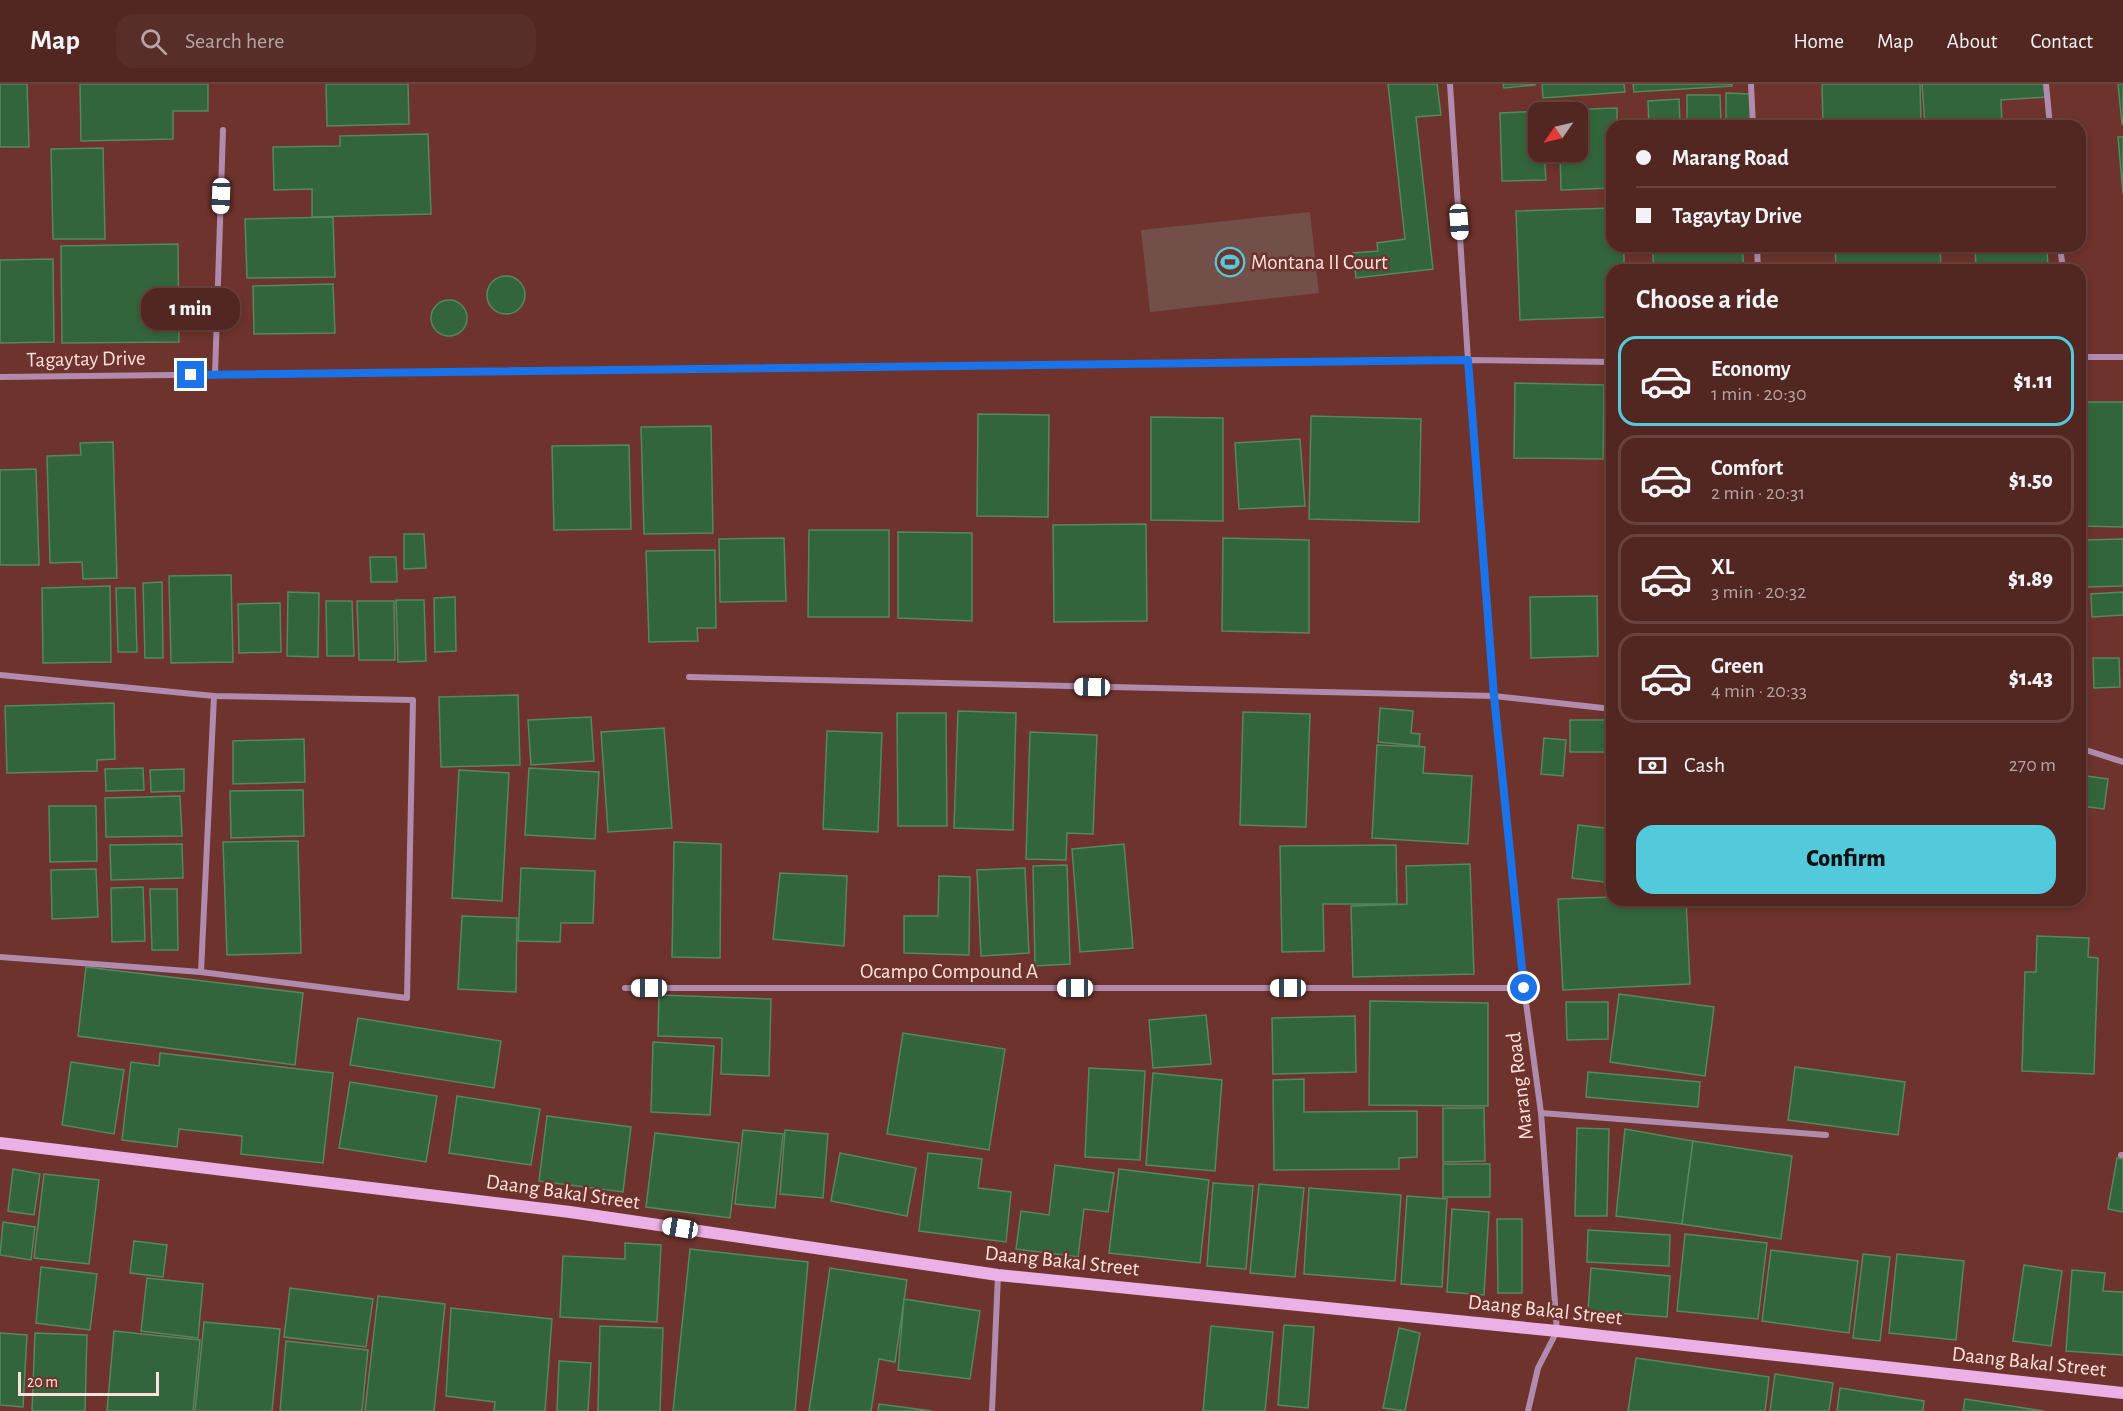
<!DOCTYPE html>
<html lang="en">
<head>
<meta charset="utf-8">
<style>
  :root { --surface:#522621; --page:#582e2a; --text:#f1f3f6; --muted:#b5a5a5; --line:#68433f; --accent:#53cadc }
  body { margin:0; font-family:"Alegreya Sans",sans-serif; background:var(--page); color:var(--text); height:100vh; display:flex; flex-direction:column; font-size:22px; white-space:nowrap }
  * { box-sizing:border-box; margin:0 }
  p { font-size:20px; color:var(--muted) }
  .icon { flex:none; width:33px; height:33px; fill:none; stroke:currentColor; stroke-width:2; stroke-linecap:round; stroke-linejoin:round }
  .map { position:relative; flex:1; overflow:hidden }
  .drawer { position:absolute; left:1606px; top:180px; width:480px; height:642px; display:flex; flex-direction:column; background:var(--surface); border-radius:18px; box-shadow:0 3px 9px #0003,0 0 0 2px var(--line) }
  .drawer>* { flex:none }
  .guide { position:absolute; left:1606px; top:36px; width:480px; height:132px; border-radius:18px; box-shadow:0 3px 9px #0003,0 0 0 2px var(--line); display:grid; align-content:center; height:132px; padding:0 30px; background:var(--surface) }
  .needle { width:39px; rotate:236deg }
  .fabs { position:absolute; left:1528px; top:18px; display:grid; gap:12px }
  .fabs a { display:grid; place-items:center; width:60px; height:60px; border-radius:12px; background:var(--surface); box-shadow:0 3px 9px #0003,0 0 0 2px var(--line); font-size:30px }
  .scale { position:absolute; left:18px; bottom:15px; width:141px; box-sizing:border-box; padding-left:6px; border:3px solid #fee1dc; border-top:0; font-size:16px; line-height:21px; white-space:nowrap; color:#fee1dc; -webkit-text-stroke:4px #6d332c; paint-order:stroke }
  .end { position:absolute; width:27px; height:27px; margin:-14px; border:8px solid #1a73e8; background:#fff; box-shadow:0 0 0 3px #fff }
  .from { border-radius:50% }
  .bubble { position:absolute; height:42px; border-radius:18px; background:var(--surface); box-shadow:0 3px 9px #0003,0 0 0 2px var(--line); font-size:20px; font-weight:800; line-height:42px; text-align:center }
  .car { position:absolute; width:18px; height:36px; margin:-18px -9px; border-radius:8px; box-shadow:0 0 4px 2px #0007; background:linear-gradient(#fff 24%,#345 0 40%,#fff 0 76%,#345 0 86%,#fff 0) }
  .guide b { display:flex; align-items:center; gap:21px; height:57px; font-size:22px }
  .guide b+b { border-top:2px solid var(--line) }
  .guide i { width:15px; height:15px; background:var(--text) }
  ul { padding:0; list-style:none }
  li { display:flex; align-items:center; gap:18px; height:90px; margin:0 12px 9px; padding:0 18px; border:3px solid var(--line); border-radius:18px }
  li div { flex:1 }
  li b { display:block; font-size:22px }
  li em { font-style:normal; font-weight:800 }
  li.current { border-color:var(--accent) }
  li>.icon { width:54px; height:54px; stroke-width:1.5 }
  h2 { padding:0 30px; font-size:27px; line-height:72px }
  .pay { display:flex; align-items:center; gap:15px; height:66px; padding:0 30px; font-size:22px }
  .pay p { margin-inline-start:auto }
  .primary-button { display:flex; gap:12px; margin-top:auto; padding:12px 30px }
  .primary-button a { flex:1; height:69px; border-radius:18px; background:var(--accent); color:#111; font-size:24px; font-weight:800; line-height:69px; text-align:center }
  header { display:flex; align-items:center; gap:36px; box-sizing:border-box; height:84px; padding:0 30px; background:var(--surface); border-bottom:2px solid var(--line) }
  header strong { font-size:28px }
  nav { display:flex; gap:33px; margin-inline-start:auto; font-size:21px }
  .search { width:420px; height:54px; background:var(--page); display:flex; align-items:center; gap:15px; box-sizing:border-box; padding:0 21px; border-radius:18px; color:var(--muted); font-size:22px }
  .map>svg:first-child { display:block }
  .green { fill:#734f49 }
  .building { fill:#33653d; stroke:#55885e; stroke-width:1.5 }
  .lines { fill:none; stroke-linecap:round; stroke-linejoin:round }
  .street { stroke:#b08bad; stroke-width:6 }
  .secondary { stroke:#ebb0e6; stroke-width:12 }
  .route { stroke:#1a73e8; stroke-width:8 }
  .labels { text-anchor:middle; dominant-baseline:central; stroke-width:5; stroke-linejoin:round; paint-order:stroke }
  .poi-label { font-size:21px; fill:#fee1dc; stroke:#6d332c; text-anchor:start }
  .street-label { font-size:21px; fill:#fee1dc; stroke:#6d332c }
</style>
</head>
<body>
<header>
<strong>Map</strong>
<div class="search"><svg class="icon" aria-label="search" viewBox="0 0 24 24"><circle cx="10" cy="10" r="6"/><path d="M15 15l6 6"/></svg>Search here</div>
<nav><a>Home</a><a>Map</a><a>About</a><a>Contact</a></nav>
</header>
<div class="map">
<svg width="2123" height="1327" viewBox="0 0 2123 1327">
  <rect width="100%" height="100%" fill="#6d332c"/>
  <path class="green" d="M1310 128 1319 209 1150 228 1141 146Z"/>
  <g class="building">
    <path d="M0 0H27L29 63H0Z"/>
    <path d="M80 0H208V27H173V55L81 57Z"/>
    <path d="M326 0H408L409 40 327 42Z"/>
    <path d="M1388 0H1437L1441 31 1416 33 1433 185 1356 194 1353 169 1378 167 1377 159 1405 155Z"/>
    <path d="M1503 0H1535V1L1504 4Z"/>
    <path d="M1542 0H1624L1625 8 1543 14Z"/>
    <path d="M1633 0H1732V2L1634 8Z"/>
    <path d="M1822 0H1920L1921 41 1823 42Z"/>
    <path d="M1922 0H2046L2047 13 2001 16 2002 39 1925 42Z"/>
    <path d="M2118 0H2123V40H2122Z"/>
    <path d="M1726 9 1751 10V37H1726Z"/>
    <path d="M1687 11H1720L1721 37 1687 38Z"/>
    <path d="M1679 15 1680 40 1649 42 1648 17Z"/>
    <path d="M1617 24V42H1612V104L1561 106 1560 68H1578V28H1558V26Z"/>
    <path d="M1542 27 1539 28V68H1544L1546 96 1502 97 1500 29Z"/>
    <path d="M428 50 431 130 312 133V105L274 106 273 63 340 62V52Z"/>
    <path d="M2118 53H2123V110Z"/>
    <path d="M103 64 105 155H53L51 65Z"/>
    <path d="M1612 124V162H1624V186H1612V233L1520 236 1516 127Z"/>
    <path d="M333 133 335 193 247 194 245 135Z"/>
    <path d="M178 160 179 258 62 259 61 162Z"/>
    <path d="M1652 162H1742L1744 186H1654Z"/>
    <path d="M1835 162H1940L1941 186H1836Z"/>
    <path d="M1975 162H2047L2048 186H1976Z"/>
    <path d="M53 175 54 258 0 259V176Z"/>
    <circle cx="506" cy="211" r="19"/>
    <path d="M333 200 335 249 254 250 253 202Z"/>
    <circle cx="449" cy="234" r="18"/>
    <path d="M1515 299 1604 301 1603 375 1514 374Z"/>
    <path d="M2080 318H2123V443L2080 442Z"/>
    <path d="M978 330 1049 331 1048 433 977 432Z"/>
    <path d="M1311 332 1421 335 1419 438 1309 435Z"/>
    <path d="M1151 333 1223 334V437L1151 436Z"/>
    <path d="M711 342 713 449 644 450 641 343Z"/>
    <path d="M1610 342H1612V383H1609Z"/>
    <path d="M1300 355 1305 422 1239 425 1235 359Z"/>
    <path d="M113 358 117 494 83 495 82 478 50 479 47 372 81 371 80 359Z"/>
    <path d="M629 361 631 445 554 446 552 362Z"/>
    <path d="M36 385 39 481H0V386Z"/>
    <path d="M1610 411H1612V462H1609Z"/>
    <path d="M1146 440 1147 537 1054 538 1053 441Z"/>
    <path d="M809 446H889V533H808Z"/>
    <path d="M898 448 972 449V537L898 534Z"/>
    <path d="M404 450H424L426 484 404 485Z"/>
    <rect x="2080" y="451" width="2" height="88"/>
    <path d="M784 454 786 517 720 518 719 455Z"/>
    <path d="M1223 454 1309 456V549L1222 547Z"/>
    <path d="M2123 455V502L2086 503 2085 456Z"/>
    <path d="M715 466 716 544H697L698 557 649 558 646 467Z"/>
    <path d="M370 473H396L397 498H371Z"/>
    <path d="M231 491 233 578 171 579 169 492Z"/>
    <path d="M162 498 163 574H145L143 499Z"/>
    <path d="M110 502 111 578 43 579 42 504Z"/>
    <path d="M116 504H135L137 568H118Z"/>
    <path d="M288 508 319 509 318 573 287 572Z"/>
    <path d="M2123 508V531L2092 533 2091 510Z"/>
    <path d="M1597 512 1598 572 1531 574 1530 513Z"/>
    <path d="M455 513 456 567 435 568 434 514Z"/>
    <path d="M396 516H424L426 577 398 578Z"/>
    <path d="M326 517H352L354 572H327Z"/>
    <path d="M357 517H394L395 576H359Z"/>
    <path d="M280 519 281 568 239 569 238 520Z"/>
    <path d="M2093 574H2119L2120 603 2094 604Z"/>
    <path d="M518 611 520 681 441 683 439 613Z"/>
    <path d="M114 619 115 675 97 676V687L7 689 5 622Z"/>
    <path d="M1380 624 1413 627 1411 649 1420 650 1419 662 1378 658Z"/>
    <path d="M958 627 1016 629 1013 746 954 744Z"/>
    <path d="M1243 628 1310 630 1306 743 1240 741Z"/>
    <path d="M897 629H946L947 742H898Z"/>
    <path d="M591 633 594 677 531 681 528 636Z"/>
    <path d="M1570 636H1607L1608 668H1570Z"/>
    <path d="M664 644 672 744 608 748 601 648Z"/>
    <path d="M827 647 882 649 878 748 823 745Z"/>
    <path d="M1030 648 1097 651 1093 750 1067 749 1066 776 1026 775Z"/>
    <path d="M1544 654 1566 656 1563 692 1541 690Z"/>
    <path d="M304 655 305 698 233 700V657Z"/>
    <path d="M1377 661 1425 663 1423 689 1472 692 1468 760 1372 754Z"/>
    <path d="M143 684 144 706 106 707 105 685Z"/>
    <path d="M529 684 599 688 595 755 525 751Z"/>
    <path d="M184 685V707L151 708 150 686Z"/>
    <path d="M459 686 509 689 502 817 452 814Z"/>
    <path d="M2080 691 2108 695 2104 725 2080 722Z"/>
    <path d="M303 706 304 752 231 754 230 707Z"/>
    <path d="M180 712 182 752 106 753 105 714Z"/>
    <path d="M49 722H96L97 777 50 778Z"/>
    <path d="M1578 741 1612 745V799L1572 794Z"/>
    <path d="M298 757 301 869 227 871 223 758Z"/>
    <path d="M674 758 721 760 720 874 672 873Z"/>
    <path d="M182 760 183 794 111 796 110 761Z"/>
    <path d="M1124 760 1133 864 1080 868 1072 765Z"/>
    <path d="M1396 761 1397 820H1323L1324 867 1282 868 1280 762Z"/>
    <path d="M1470 780 1474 890 1353 893 1351 822 1407 820 1406 782Z"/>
    <path d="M1067 781 1070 880 1035 882 1033 782Z"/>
    <path d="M521 784 595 787 593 839H561L560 858 518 857Z"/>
    <path d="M1025 784 1029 869 981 872 977 786Z"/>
    <path d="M96 785 98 833 52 835 51 786Z"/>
    <path d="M780 789 847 792 844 862 773 855Z"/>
    <path d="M939 792 970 793 969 871 904 869V832H938Z"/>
    <path d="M143 803 145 857 112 858 111 804Z"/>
    <path d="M150 805H177L178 866H152Z"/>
    <path d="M1612 813V816H1686L1690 900 1563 906 1558 815Z"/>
    <path d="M462 832 517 834 516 908 458 905Z"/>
    <path d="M2037 852 2089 854 2088 873 2098 874 2094 990 2022 987 2025 888H2036Z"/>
    <path d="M86 883 303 909 295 981 78 952Z"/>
    <path d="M1619 910 1714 923 1705 992 1610 978Z"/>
    <path d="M659 911 771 915 769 992 721 990 722 954 658 952Z"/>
    <path d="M1370 917 1488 919V1022L1369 1021Z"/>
    <path d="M1566 918H1608V955L1567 956Z"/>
    <path d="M1206 931 1211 980 1153 984 1149 936Z"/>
    <path d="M1355 932 1356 988 1273 990 1272 934Z"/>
    <path d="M358 934 501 957 494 1004 350 981Z"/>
    <path d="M903 949 1005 965 989 1066 887 1050Z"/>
    <path d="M653 958 714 962 710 1031 651 1028Z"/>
    <path d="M160 969 333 989 323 1079 241 1070 242 1052 179 1045 177 1063 122 1056 131 978 159 982Z"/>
    <path d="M71 978 124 986 114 1050 62 1041Z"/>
    <path d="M1795 983 1905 998 1898 1051 1788 1036Z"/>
    <path d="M1089 984 1145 987 1140 1076 1085 1073Z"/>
    <path d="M1588 988 1700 998 1698 1023 1586 1013Z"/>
    <path d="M1153 989 1222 996 1215 1087 1146 1081Z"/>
    <path d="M1304 995V1028L1417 1027V1073L1399 1074V1085L1274 1086 1273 996Z"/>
    <path d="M350 998 437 1012 426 1078 339 1064Z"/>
    <path d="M457 1012 540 1025 531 1081 449 1069Z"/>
    <path d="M1443 1024H1484L1485 1077 1443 1078Z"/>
    <path d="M547 1032 631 1043 623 1108 539 1097Z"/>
    <path d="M1577 1044 1609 1045 1607 1132H1575Z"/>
    <path d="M1625 1045 1693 1057 1682 1140 1616 1132Z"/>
    <path d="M743 1046 783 1050 775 1124 735 1120Z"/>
    <path d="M785 1046 828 1050 823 1114 780 1110Z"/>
    <path d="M655 1049 739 1059 730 1134 646 1123Z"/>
    <path d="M1693 1057 1792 1072 1781 1155 1682 1140Z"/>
    <path d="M840 1069 916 1084 907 1132 831 1117Z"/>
    <path d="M928 1069 982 1075 978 1104 1011 1108 1006 1158 919 1147Z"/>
    <path d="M2117 1074 2123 1075V1128L2108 1125Z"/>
    <rect x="1443" y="1080" width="47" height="33"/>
    <path d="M1055 1081 1114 1089 1108 1128 1084 1125 1078 1173 1016 1165 1021 1127 1049 1131Z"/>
    <path d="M13 1085 40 1090 34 1131 8 1127Z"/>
    <path d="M1119 1085 1209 1096 1200 1179 1109 1169Z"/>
    <path d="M44 1090 99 1096 89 1180 34 1174Z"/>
    <path d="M1213 1099 1253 1102 1246 1185 1207 1182Z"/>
    <path d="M1259 1100 1304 1104 1295 1193 1250 1189Z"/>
    <path d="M1309 1104 1401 1111 1395 1197 1304 1190Z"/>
    <path d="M1407 1112 1447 1115 1442 1203 1401 1200Z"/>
    <path d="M1452 1125 1489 1128 1484 1211 1447 1208Z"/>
    <path d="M1497 1135H1522V1209H1498Z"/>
    <path d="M3 1138 35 1143 31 1176 0 1171Z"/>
    <path d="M1588 1146 1670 1151 1669 1182 1587 1178Z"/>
    <path d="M1685 1150 1767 1159 1758 1235 1677 1227Z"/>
    <path d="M134 1157 167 1161 163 1193 130 1189Z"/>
    <path d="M625 1159 661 1161 657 1238 560 1233 563 1172 625 1175Z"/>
    <path d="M690 1165 808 1178 795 1327H673Z"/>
    <path d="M1771 1166 1858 1177 1849 1249 1762 1237Z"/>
    <path d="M1863 1170 1890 1173 1880 1257 1853 1254Z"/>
    <path d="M1897 1170 1964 1177 1956 1256 1889 1249Z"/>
    <path d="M2024 1181 2062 1187 2051 1262 2013 1257Z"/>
    <path d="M41 1183 97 1190 90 1246 36 1239Z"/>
    <path d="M830 1184 907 1196 895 1278 879 1275 871 1327H809Z"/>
    <path d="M1591 1184 1670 1192 1667 1233 1588 1227Z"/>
    <path d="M2072 1186 2105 1189 2103 1207 2123 1208V1271L2066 1267Z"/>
    <path d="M147 1194 203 1200 198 1254 141 1247Z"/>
    <path d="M290 1204 373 1215 366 1263 284 1253Z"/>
    <path d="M378 1212 445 1220 434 1327H365Z"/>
    <path d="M904 1215 980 1227 970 1295 898 1286Z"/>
    <path d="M451 1224 552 1235 545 1327H494L495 1318 446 1312Z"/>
    <path d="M204 1238 280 1245 272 1327H195Z"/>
    <path d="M1284 1241 1314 1243 1308 1324 1278 1321Z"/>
    <path d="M600 1242 663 1244 660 1327H598Z"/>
    <path d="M1211 1242 1273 1248 1265 1327H1203Z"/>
    <path d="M1399 1244 1420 1249 1405 1327 1383 1324Z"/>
    <path d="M114 1247 200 1256 193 1327H107Z"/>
    <path d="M0 1249 27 1251 23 1323 0 1321Z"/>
    <path d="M35 1249 87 1251 85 1327H32Z"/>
    <path d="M286 1257 368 1266 362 1327H280Z"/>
    <path d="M1636 1274 1769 1293 1765 1327H1628Z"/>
    <path d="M559 1277 591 1279 588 1327H557Z"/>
    <path d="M1775 1290 1833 1299 1829 1327H1770Z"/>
    <path d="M1840 1304 1924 1317 1923 1327H1837Z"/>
    <path d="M1965 1315 2044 1327H1963Z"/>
    <path d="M879 1320 932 1327H878Z"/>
  </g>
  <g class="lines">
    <g class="street">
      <path d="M1450 0 1468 276 1494 612 1524 904 1541 1029 1557 1247 1538 1284 1528 1327"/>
      <path d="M1751 0 1753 42"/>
      <path d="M2046 0 2050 42"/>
      <path d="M1757 162 1758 186"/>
      <path d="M2060 162 2063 186"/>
      <path d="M2080 273H2123"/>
      <path d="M215 291 223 46"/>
      <path d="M0 293 1468 276 1612 278"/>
      <path d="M0 591 214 612 413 616 407 914 201 888 0 873"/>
      <path d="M689 593 1494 612 1612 625"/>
      <path d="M2080 667H2089L2123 678"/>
      <path d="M201 888 214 612"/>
      <path d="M625 904H1524"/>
      <path d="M1541 1029 1826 1051"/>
      <path d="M2121 1071H2123"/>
      <path d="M992 1327 998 1191"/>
    </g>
    <path class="secondary" d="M0 1059 570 1128 998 1191 1557 1247 2123 1309"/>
  </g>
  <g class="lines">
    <path class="route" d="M191 291 1468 276 1494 612 1524 904"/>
  </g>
  <defs>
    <g id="stadium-ring" transform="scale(1.5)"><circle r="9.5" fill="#6d332c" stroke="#53cadc" stroke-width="1.5"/><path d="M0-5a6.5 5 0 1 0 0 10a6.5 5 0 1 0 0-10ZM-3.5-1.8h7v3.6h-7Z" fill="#53cadc"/></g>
  </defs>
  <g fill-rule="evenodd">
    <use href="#stadium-ring" x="1230" y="178"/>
  </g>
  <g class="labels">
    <g class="poi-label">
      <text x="1251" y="178">Montana II Court</text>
    </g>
    <g class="street-label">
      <text transform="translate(86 275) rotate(-1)">Tagaytay Drive</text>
      <text x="949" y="887">Ocampo Compound A</text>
      <text transform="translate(1520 1002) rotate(-97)">Marang Road</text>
      <text transform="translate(563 1108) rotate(8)">Daang Bakal Street</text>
      <text transform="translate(1062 1177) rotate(6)">Daang Bakal Street</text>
      <text transform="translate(1545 1226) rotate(6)">Daang Bakal Street</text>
      <text transform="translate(2029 1278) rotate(6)">Daang Bakal Street</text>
    </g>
  </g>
</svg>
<div class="fabs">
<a><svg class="needle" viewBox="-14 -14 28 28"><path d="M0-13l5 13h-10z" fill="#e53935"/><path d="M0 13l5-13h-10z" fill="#b5a5a5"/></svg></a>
</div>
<div class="scale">20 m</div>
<i class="end from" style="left:1524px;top:904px"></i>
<i class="end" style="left:191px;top:291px"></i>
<div class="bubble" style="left:141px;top:204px;width:99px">1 min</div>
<i class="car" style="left:221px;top:112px;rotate:182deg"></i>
<i class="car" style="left:1459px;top:138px;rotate:176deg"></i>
<i class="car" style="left:1092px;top:603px;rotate:271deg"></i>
<i class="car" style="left:649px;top:904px;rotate:270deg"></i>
<i class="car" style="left:1075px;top:904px;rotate:270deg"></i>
<i class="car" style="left:1288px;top:904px;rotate:270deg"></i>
<i class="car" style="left:680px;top:1144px;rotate:279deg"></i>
<div class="guide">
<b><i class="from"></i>Marang Road</b>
<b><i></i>Tagaytay Drive</b>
</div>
<section class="drawer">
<h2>Choose a ride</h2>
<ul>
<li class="current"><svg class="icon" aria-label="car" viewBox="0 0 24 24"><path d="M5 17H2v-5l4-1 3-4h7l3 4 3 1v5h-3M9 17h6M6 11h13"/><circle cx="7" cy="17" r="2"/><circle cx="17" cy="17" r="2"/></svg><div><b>Economy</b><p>1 min · 20:30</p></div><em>$1.11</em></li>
<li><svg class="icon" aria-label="car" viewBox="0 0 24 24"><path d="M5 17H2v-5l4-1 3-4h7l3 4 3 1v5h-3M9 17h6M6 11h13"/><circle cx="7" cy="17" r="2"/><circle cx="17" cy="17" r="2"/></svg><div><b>Comfort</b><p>2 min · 20:31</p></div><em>$1.50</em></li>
<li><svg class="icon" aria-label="car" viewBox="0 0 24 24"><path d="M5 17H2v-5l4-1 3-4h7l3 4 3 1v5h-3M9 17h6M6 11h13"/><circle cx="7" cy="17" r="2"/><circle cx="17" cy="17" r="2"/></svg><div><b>XL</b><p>3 min · 20:32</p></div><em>$1.89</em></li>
<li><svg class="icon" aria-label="car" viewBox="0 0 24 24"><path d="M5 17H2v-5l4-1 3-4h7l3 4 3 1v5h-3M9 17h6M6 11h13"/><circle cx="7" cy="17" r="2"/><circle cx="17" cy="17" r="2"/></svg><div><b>Green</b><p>4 min · 20:33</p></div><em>$1.43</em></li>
</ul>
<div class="pay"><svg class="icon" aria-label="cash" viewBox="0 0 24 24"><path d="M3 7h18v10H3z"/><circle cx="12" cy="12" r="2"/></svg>Cash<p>270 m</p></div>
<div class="primary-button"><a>Confirm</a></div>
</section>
</div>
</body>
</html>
